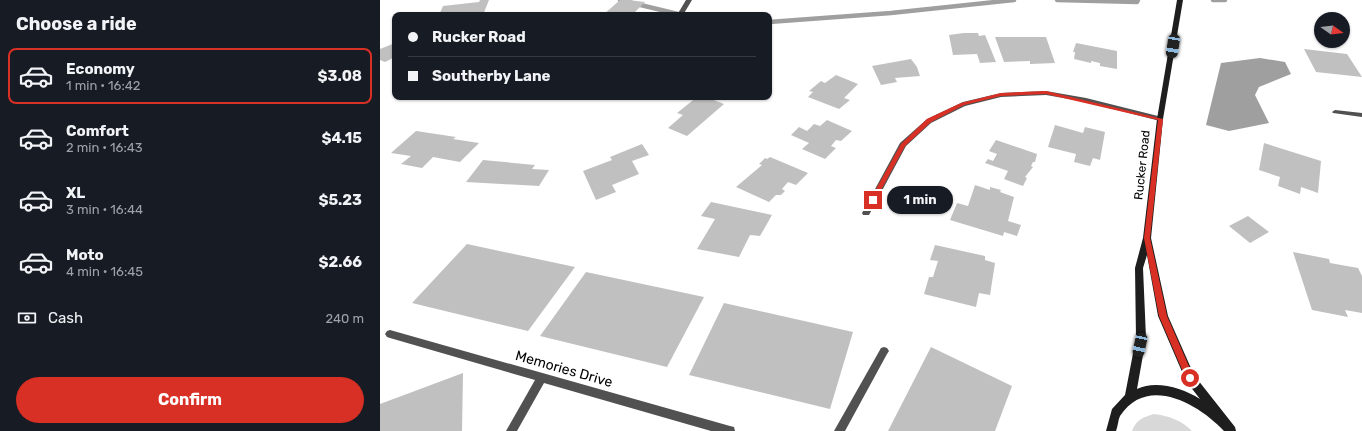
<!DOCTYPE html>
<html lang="en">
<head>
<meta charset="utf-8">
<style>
  :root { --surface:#171b24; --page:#242831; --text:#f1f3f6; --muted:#9ea1a6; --line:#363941; --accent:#d93025 }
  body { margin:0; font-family:Rubik,sans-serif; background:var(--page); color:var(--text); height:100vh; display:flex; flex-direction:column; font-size:15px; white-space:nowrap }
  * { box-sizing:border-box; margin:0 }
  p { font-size:13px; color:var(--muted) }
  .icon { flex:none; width:22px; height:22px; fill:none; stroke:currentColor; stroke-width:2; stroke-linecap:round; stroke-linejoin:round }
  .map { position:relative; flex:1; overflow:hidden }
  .panel { display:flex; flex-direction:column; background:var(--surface); width:380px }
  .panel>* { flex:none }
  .banner { position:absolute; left:12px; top:12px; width:380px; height:88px; border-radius:8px; box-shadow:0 1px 3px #0004; display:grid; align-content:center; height:88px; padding:0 16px; background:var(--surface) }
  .needle { width:26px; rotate:104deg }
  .tools { position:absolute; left:934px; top:12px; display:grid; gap:8px }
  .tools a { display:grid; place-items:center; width:36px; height:36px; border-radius:50%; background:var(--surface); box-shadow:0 1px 3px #0004; font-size:20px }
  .end { position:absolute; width:18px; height:18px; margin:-9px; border:5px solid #d93025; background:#fff; box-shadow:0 0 0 2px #fff }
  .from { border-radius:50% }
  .bubble { position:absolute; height:28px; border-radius:14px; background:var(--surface); box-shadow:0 1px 3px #0004; font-size:13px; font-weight:700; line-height:28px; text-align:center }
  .car { position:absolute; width:12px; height:24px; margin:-12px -6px; border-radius:5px; box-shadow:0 0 3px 1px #0007; background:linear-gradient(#222 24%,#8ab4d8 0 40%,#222 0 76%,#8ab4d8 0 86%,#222 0) }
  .banner b { display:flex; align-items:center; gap:14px; height:38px; font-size:15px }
  .banner b+b { border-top:1px solid var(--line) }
  .banner i { width:10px; height:10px; background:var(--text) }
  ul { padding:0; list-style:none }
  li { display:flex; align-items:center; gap:12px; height:56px; margin:0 8px 6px; padding:0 8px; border:2px solid transparent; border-radius:8px }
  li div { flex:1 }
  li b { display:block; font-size:15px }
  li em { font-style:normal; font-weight:700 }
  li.active { border-color:var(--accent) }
  li>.icon { width:36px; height:36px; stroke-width:1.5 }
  h2 { padding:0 16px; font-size:18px; line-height:48px }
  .pay { display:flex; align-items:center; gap:10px; height:44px; padding:0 16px; font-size:15px }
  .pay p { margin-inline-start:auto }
  .primary-button { display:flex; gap:8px; margin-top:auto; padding:8px 16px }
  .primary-button a { flex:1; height:46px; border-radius:24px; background:var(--accent); color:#fff; font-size:16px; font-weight:700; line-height:46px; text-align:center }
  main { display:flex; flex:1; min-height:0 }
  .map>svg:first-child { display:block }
  .green { fill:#d8d8d8 }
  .water { fill:#9f9f9f }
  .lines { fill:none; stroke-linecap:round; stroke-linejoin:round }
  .stream { stroke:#9f9f9f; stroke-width:4.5 }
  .building { fill:#c0c0c0 }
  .minor { fill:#515151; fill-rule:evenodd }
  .secondary { fill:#1e1e1e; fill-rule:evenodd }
  .route { fill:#d93025 }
  .labels { text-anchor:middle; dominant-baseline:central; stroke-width:4; stroke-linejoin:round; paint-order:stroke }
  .street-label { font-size:12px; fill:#000; stroke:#fff }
  .near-street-label { font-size:14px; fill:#000; stroke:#fff }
</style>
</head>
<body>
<main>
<section class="panel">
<h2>Choose a ride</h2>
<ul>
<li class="active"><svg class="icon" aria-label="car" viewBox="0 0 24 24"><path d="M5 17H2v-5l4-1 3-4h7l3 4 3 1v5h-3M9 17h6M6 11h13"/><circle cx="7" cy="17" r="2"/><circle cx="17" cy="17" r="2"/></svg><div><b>Economy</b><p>1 min · 16:42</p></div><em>$3.08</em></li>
<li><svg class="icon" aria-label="car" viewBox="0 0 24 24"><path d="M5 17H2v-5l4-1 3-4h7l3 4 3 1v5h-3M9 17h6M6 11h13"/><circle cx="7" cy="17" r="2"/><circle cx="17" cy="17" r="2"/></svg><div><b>Comfort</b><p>2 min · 16:43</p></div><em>$4.15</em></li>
<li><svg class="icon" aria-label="car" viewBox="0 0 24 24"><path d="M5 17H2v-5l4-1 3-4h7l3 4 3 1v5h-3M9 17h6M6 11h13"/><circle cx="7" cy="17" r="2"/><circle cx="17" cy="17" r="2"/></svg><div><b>XL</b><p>3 min · 16:44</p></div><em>$5.23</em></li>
<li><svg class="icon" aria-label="car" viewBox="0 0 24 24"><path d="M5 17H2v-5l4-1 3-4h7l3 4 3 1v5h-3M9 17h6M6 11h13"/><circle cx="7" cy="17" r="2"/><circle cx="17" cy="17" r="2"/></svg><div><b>Moto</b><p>4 min · 16:45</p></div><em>$2.66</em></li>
</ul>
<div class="pay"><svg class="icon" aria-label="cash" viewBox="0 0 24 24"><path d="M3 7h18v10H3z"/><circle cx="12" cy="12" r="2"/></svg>Cash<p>240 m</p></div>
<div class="primary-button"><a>Confirm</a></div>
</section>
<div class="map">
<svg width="982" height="431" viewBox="0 0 982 431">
  <rect width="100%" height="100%" fill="#fff"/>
  <path class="green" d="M774 414C789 416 801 420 812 431H752C756 420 763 417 774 414Z"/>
  <path class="water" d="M880 58 905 62 911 74 879 87 875 95 889 123 849 131 826 125 841 63Z"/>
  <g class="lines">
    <g class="stream">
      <path d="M240 0 302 15"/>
      <path d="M677 0 757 2 758 0"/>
      <path d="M833 0H845"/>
      <path d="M389 22 511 13 634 0"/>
    </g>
  </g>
  <g class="building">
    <path d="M100 0H109L103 15H59L63 6 99 2Z"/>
    <path d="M240 0H248L265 2 252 15H223Z"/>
    <path d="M584 33H598L599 36 605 35 616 62 600 63 597 54 573 55 569 35Z"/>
    <path d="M615 37H666L675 63 650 64V61L624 62Z"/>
    <path d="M15 43V57L5 62 0 60V49Z"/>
    <path d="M696 43 737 51V69L720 66V63L711 61V63L694 59 695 52H693Z"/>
    <path d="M924 49 967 54 982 77 936 72Z"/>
    <path d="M531 59 537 67 540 76 515 78 517 82 501 85 492 66Z"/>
    <path d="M456 75 478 84 464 98 470 100 459 109 428 97 433 92 429 91 441 81 445 83Z"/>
    <path d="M317 97H326L344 104 307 136 288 128 303 115 297 113Z"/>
    <path d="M447 120 472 131 461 141 456 140 451 146 456 148 445 159 422 149 429 143 411 135 419 127 427 131 434 124 440 126Z"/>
    <path d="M675 125 703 133 705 127 725 132 720 160 713 158 710 166 694 162 696 154 668 147Z"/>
    <path d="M36 131 76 137 73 139 99 143 80 162 53 157 42 168 21 164 31 156 11 153Z"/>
    <path d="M616 140 657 154 655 162H653L651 166 653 167 645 177 647 178 643 186 624 179 628 171 605 163 608 159 613 161 617 154 609 151Z"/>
    <path d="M884 143 941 161 938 193 921 187 920 194 898 186 900 177 879 170Z"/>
    <path d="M262 144 269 155 252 161 259 174 232 185 236 192 216 200 203 171 232 160 230 157Z"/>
    <path d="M390 157 428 173 416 185 408 182 402 189 405 191 401 195H396L389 202 356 187 382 165 379 164 385 158 387 159Z"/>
    <path d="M103 160 155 165 152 169 169 170 159 186 86 182Z"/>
    <path d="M595 185 610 190V187L621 190 620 192 634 197 628 221 641 225 637 236 624 232 623 236 570 220 577 203 588 206Z"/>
    <path d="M331 202 392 215 380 236 370 235 359 257 317 249 335 219 321 216Z"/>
    <path d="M868 216 889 232 870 243 849 226Z"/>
    <path d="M87 244 195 267 148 331 32 303Z"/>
    <path d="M555 245 605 256V260L615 263 610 295 599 293 596 307 544 294 549 277H553L558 261 550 260Z"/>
    <path d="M913 252 949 259 950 263 978 268 982 276V313L965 310 968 317 932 310Z"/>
    <path d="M206 272 324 297 287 367 160 336Z"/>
    <path d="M344 303 473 332 450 409 309 375Z"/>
    <path d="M551 347 632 386 615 431H508Z"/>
    <path d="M83 373 82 431H0V404Z"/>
  </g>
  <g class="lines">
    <g class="minor">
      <path d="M306 0H312L303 15H297Z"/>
      <path d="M666 91 706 98 782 117 783 119 780 121 706 102 666 95 621 97 585 106 551 123 526 146 489 215H483L482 213 520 143 547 119 583 102 621 93Z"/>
      <path d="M955 110 982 113V117L953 113 952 112Z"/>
      <path d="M10 330 350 426 354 427 355 431H331L164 383 137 431H126L155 380 10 338 7 337 5 334 7 331Z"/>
      <path d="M504 347 507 348 509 351 507 354 465 431H454L501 348Z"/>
    </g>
    <path class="secondary" d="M797 0H803L783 119 771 238 788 316 814 375 855 427 856 431H844C819 404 767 374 740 416 738 420 738 426 736 431H726L732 409 745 395 756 338 755 268 763 238 777 119ZM767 255 778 316 806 381 820 399C802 388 776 380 757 389L766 338 763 268Z"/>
  </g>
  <path class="route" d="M666 91 783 119 770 238 787 316 814 378 813 381H807L779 316 764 238 778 120 666 94 621 96 584 105 551 122 525 146 495 201 490 200 521 144 547 119 581 103 621 93Z"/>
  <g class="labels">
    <g class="street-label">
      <text transform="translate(762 165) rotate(-84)">Rucker Road</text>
    </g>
    <g class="near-street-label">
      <text transform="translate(184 369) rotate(16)">Memories Drive</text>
    </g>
  </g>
</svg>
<div class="tools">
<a><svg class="needle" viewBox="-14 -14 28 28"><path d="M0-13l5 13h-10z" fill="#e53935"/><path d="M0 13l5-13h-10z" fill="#9ea1a6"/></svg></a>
</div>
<i class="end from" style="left:810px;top:378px"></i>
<i class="end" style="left:493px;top:200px"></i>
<div class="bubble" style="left:507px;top:186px;width:66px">1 min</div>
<i class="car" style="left:793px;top:46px;rotate:189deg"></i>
<i class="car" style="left:760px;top:345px;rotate:192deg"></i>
<div class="banner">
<b><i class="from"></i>Rucker Road</b>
<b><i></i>Southerby Lane</b>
</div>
</div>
</main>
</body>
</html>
